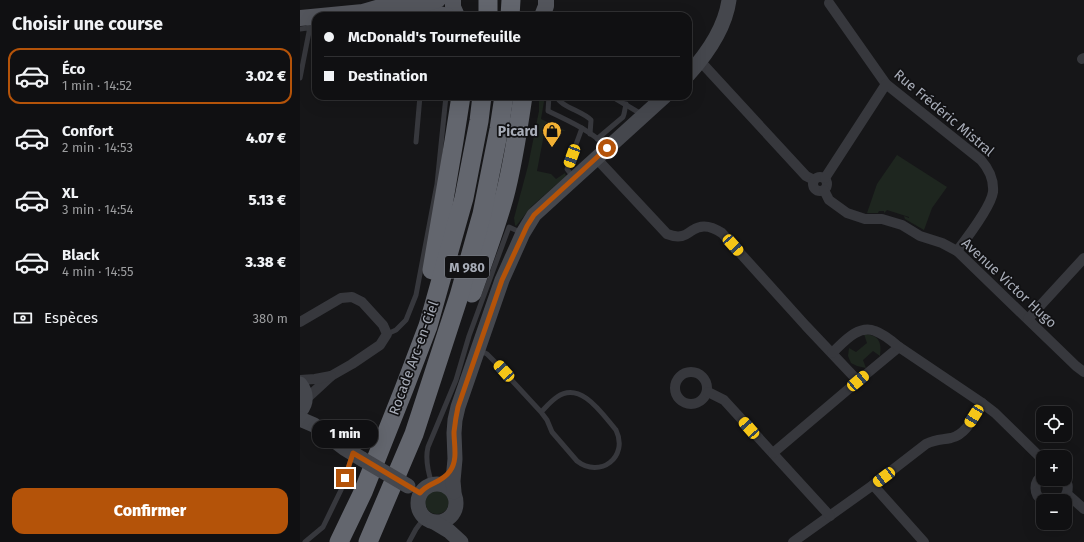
<!DOCTYPE html>
<html lang="fr">
<head>
<meta charset="utf-8">
<style>
  :root { --surface:#101012; --page:#1e1e20; --text:#f1f3f6; --muted:#9c9d9f; --line:#303032; --accent:#b45309 }
  body { margin:0; font-family:"Fira Sans",sans-serif; background:var(--page); color:var(--text); height:100vh; display:flex; flex-direction:column; font-size:15px; white-space:nowrap }
  * { box-sizing:border-box; margin:0 }
  p { font-size:13px; color:var(--muted) }
  .icon { flex:none; width:22px; height:22px; fill:none; stroke:currentColor; stroke-width:2; stroke-linecap:round; stroke-linejoin:round }
  .map { position:relative; flex:1; overflow:hidden }
  .sheet { display:flex; flex-direction:column; background:var(--surface); width:300px }
  .sheet>* { flex:none }
  .guide { position:absolute; left:12px; top:12px; width:380px; height:88px; border-radius:12px; box-shadow:0 4px 16px #0002,0 0 0 1px var(--line); display:grid; align-content:center; height:88px; padding:0 12px; background:var(--surface) }
  .fabs { position:absolute; left:736px; top:406px; display:grid; gap:8px }
  .fabs a { display:grid; place-items:center; width:36px; height:36px; border-radius:8px; background:var(--surface); box-shadow:0 4px 16px #0002,0 0 0 1px var(--line); font-size:20px }
  .end { position:absolute; width:18px; height:18px; margin:-9px; border:5px solid #b45309; background:#fff; box-shadow:0 0 0 2px #fff }
  .from { border-radius:50% }
  .bubble { position:absolute; height:28px; border-radius:12px; background:var(--surface); box-shadow:0 4px 16px #0002,0 0 0 1px var(--line); font-size:13px; font-weight:800; line-height:28px; text-align:center }
  .car { position:absolute; width:12px; height:24px; margin:-12px -6px; border-radius:5px; box-shadow:0 0 3px 1px #0007; background:linear-gradient(#f5c518 24%,#345 0 40%,#f5c518 0 76%,#345 0 86%,#f5c518 0) }
  .guide b { display:flex; align-items:center; gap:14px; height:38px; font-size:15px }
  .guide b+b { border-top:1px solid var(--line) }
  .guide i { width:10px; height:10px; background:var(--text) }
  ul { padding:0; list-style:none }
  li { display:flex; align-items:center; gap:12px; height:56px; margin:0 8px 6px; padding:0 4px; border:2px solid transparent; border-radius:12px }
  li div { flex:1 }
  li b { display:block; font-size:15px }
  li em { font-style:normal; font-weight:800 }
  li.active { border-color:var(--accent) }
  li>.icon { width:36px; height:36px; stroke-width:1.5 }
  h2 { padding:0 12px; font-size:18px; line-height:48px }
  .pay { display:flex; align-items:center; gap:10px; height:44px; padding:0 12px; font-size:15px }
  .pay p { margin-inline-start:auto }
  .action { display:flex; gap:8px; margin-top:auto; padding:8px 12px }
  .action a { flex:1; height:46px; border-radius:12px; background:var(--accent); color:#fff; font-size:16px; font-weight:800; line-height:46px; text-align:center }
  main { display:flex; flex:1; min-height:0 }
  .map>svg:first-child { display:block }
  .green { fill:#1e261f }
  .lines { fill:none; stroke-linecap:round; stroke-linejoin:round }
  .lane { stroke:#37383d; stroke-width:5 }
  .street { stroke:#37383d; stroke-width:10 }
  .secondary { stroke:#45474d; stroke-width:15 }
  .primary { stroke:#53555c; stroke-width:16 }
  .highway { stroke:#63666e; stroke-width:19 }
  .secondary-bridge { stroke:#45474d; stroke-width:15 }
  .route { stroke:#b45309; stroke-width:5 }
  .labels { text-anchor:middle; dominant-baseline:central; stroke-width:3.5; stroke-linejoin:round; paint-order:stroke }
  .shield { fill:#111113; stroke:#7b7e86; stroke-width:1 }
  .shield-label { font-size:13px; font-weight:bold; fill:#a8adb8 }
  .street-label { font-size:14px; fill:#a8adb8; stroke:#111113 }
  .poi-label { font-size:14px; font-weight:bold; fill:#a8adb8; stroke:#111113; text-anchor:end }
</style>
</head>
<body>
<main>
<section class="sheet">
<h2>Choisir une course</h2>
<ul>
<li class="active"><svg class="icon" aria-label="car" viewBox="0 0 24 24"><path d="M5 17H2v-5l4-1 3-4h7l3 4 3 1v5h-3M9 17h6M6 11h13"/><circle cx="7" cy="17" r="2"/><circle cx="17" cy="17" r="2"/></svg><div><b>Éco</b><p>1 min · 14:52</p></div><em>3.02 €</em></li>
<li><svg class="icon" aria-label="car" viewBox="0 0 24 24"><path d="M5 17H2v-5l4-1 3-4h7l3 4 3 1v5h-3M9 17h6M6 11h13"/><circle cx="7" cy="17" r="2"/><circle cx="17" cy="17" r="2"/></svg><div><b>Confort</b><p>2 min · 14:53</p></div><em>4.07 €</em></li>
<li><svg class="icon" aria-label="car" viewBox="0 0 24 24"><path d="M5 17H2v-5l4-1 3-4h7l3 4 3 1v5h-3M9 17h6M6 11h13"/><circle cx="7" cy="17" r="2"/><circle cx="17" cy="17" r="2"/></svg><div><b>XL</b><p>3 min · 14:54</p></div><em>5.13 €</em></li>
<li><svg class="icon" aria-label="car" viewBox="0 0 24 24"><path d="M5 17H2v-5l4-1 3-4h7l3 4 3 1v5h-3M9 17h6M6 11h13"/><circle cx="7" cy="17" r="2"/><circle cx="17" cy="17" r="2"/></svg><div><b>Black</b><p>4 min · 14:55</p></div><em>3.38 €</em></li>
</ul>
<div class="pay"><svg class="icon" aria-label="cash" viewBox="0 0 24 24"><path d="M3 7h18v10H3z"/><circle cx="12" cy="12" r="2"/></svg>Espèces<p>380 m</p></div>
<div class="action"><a>Confirmer</a></div>
</section>
<div class="map">
<svg width="784" height="542" viewBox="0 0 784 542">
  <rect width="100%" height="100%" fill="#161618"/>
  <g class="green">
    <path d="M239 96H245L241 119 266 131 245 129 237 171 251 174 256 179 265 173 266 176 232 206 216 226 215 225 214 218 228 166 239 111Z"/>
    <path d="M597 155 647 187 632 208 624 230 605 219 604 216 609 218V217L587 210 584 213V211H579L578 213H567L577 184Z"/>
    <path d="M564 334C579 335 582 342 580 356L573 351 563 360 566 368 557 366 551 363 548 356 549 348 556 352 567 343Z"/>
    <circle cx="137" cy="502" r="12"/>
  </g>
  <g class="lines">
    <g class="lane">
      <path d="M0 29 16 27"/>
      <path d="M0 78 9 32V20"/>
      <path d="M249 96 248 111C265 119 294 132 306 147"/>
      <path d="M256 96C261 107 282 111 291 120L290 134"/>
      <path d="M311 96 343 115"/>
      <path d="M297 139 323 117 324 114 326 104"/>
      <path d="M116 142 120 96"/>
      <path d="M273 177 267 169 282 128"/>
      <path d="M87 334 96 330 106 320 116 295 137 184 146 96"/>
      <path d="M179 350 187 354 194 361 241 412 247 420 252 432 277 461C300 479 329 457 316 430 303 415 281 380 257 397 251 401 246 407 241 412"/>
      <path d="M132 484C128 472 125 459 128 447L156 380 169 336 209 227 222 233"/>
      <path d="M5 542 23 527 41 490 52 456"/>
      <path d="M109 542 116 529 125 517"/>
    </g>
    <g class="street">
      <path d="M529 3 586 84 681 160C689 169 694 179 693 192 691 206 667 238 657 251"/>
      <path d="M782 59 784 58"/>
      <path d="M400 61 506 176 514 180"/>
      <path d="M296 158 367 234C372 236 377 237 382 236 387 235 389 232 393 230 403 223 413 227 422 233L506 326 558 381 599 347 682 403C674 416 667 434 651 438 641 440 636 439 626 444L573 485 493 542"/>
      <circle cx="520" cy="184" r="7"/>
      <path d="M525 178 586 84"/>
      <path d="M524 190 529 200 547 213 565 219H582L602 225 620 236 642 243 657 251 776 366 784 372"/>
      <path d="M728 319 784 258"/>
      <path d="M0 322 41 298 52 297 62 302 83 325 87 334 80 345 52 364 31 376 5 400"/>
      <path d="M532 353C543 343 558 324 575 331 584 334 592 341 599 347"/>
      <circle cx="391" cy="388" r="16"/>
      <path d="M0 380 15 379 31 376"/>
      <path d="M408 392 424 400 530 516"/>
      <path d="M682 403 695 413 743 460"/>
      <path d="M473 453 558 381"/>
      <path d="M743 475C733 481 733 495 743 501"/>
      <path d="M573 485 624 542"/>
      <path d="M767 494 784 509"/>
      <path d="M762 501C768 493 770 487 765 479"/>
    </g>
    <g class="secondary">
      <path d="M388 75C407 54 425 29 429 0"/>
      <path d="M0 384C7 393 7 403 0 411"/>
      <path d="M0 419 14 425 44 448 62 459"/>
      <circle cx="137" cy="503" r="19"/>
      <path d="M154 492 153 481 155 459 154 433 155 420 158 407 202 280 223 233 234 215 365 96"/>
      <path d="M134 522 149 531 161 542"/>
    </g>
    <g class="primary">
      <path d="M153 0V7L157 16"/>
      <path d="M105 14H139L149 16"/>
      <path d="M242 16 246 6V0"/>
      <path d="M0 18 63 12 80 7 122 4 138 0"/>
    </g>
    <g class="highway">
      <path d="M188 16V0"/>
      <path d="M210 16 211 0"/>
      <path d="M132 270 154 141 161 96"/>
      <path d="M172 293C183 262 195 230 204 198 213 165 218 130 223 96"/>
      <path d="M39 542 63 492 104 389 128 326 164 198 179 121 182 96"/>
      <path d="M68 542 114 434 159 296 182 214 199 129 204 96"/>
    </g>
    <path class="secondary-bridge" d="M62 459 108 486"/>
  </g>
  <g class="lines">
    <path class="route" d="M45 478 53 453 120 493C128 482 141 484 150 471 158 460 154 445 154 432 155 423 156 416 158 407L202 280 227 226 234 215 307 148"/>
  </g>
  <defs>
    <g id="shop-pin" transform="scale(1)"><path d="M0 17L-7.5 6A9.5 9.5 0 1 1 7.5 6Z" fill="#f2b134" stroke="#111113"/><path d="M-5-2.5h2.3a2.7 3.5 0 0 1 5.4 0H5L5.5 6h-11ZM-1.5-2.5h3a1.5 2.3 0 0 0-3 0Z" fill="#111"/></g>
  </defs>
  <g fill-rule="evenodd">
    <use href="#shop-pin" x="252" y="131"/>
  </g>
  <g class="labels">
    <rect class="shield" x="145" y="256" width="44" height="22" rx="3"/>
    <g class="shield-label">
      <text x="167" y="267">M 980</text>
    </g>
    <g class="street-label">
      <text transform="translate(644 113) rotate(40)">Rue Frédéric Mistral</text>
      <text transform="translate(709 283) rotate(43)">Avenue Victor Hugo</text>
      <text transform="translate(114 358) rotate(-70)">Rocade Arc-en-Ciel</text>
    </g>
    <g class="poi-label">
      <text x="238" y="131">Picard</text>
    </g>
  </g>
</svg>
<div class="fabs">
<a><svg class="icon" aria-label="locate" viewBox="0 0 24 24"><circle cx="12" cy="12" r="6"/><path d="M12 2v4M12 18v4M2 12h4M18 12h4"/></svg></a>
<a>+</a>
<a>−</a>
</div>
<i class="end from" style="left:307px;top:148px"></i>
<i class="end" style="left:45px;top:478px"></i>
<div class="bubble" style="left:12px;top:420px;width:66px">1 min</div>
<i class="car" style="left:272px;top:156px;rotate:200deg"></i>
<i class="car" style="left:433px;top:245px;rotate:138deg"></i>
<i class="car" style="left:204px;top:371px;rotate:318deg"></i>
<i class="car" style="left:558px;top:381px;rotate:50deg"></i>
<i class="car" style="left:674px;top:416px;rotate:212deg"></i>
<i class="car" style="left:449px;top:428px;rotate:319deg"></i>
<i class="car" style="left:584px;top:477px;rotate:233deg"></i>
<div class="guide">
<b><i class="from"></i>McDonald's Tournefeuille</b>
<b><i></i>Destination</b>
</div>
</div>
</main>
</body>
</html>
